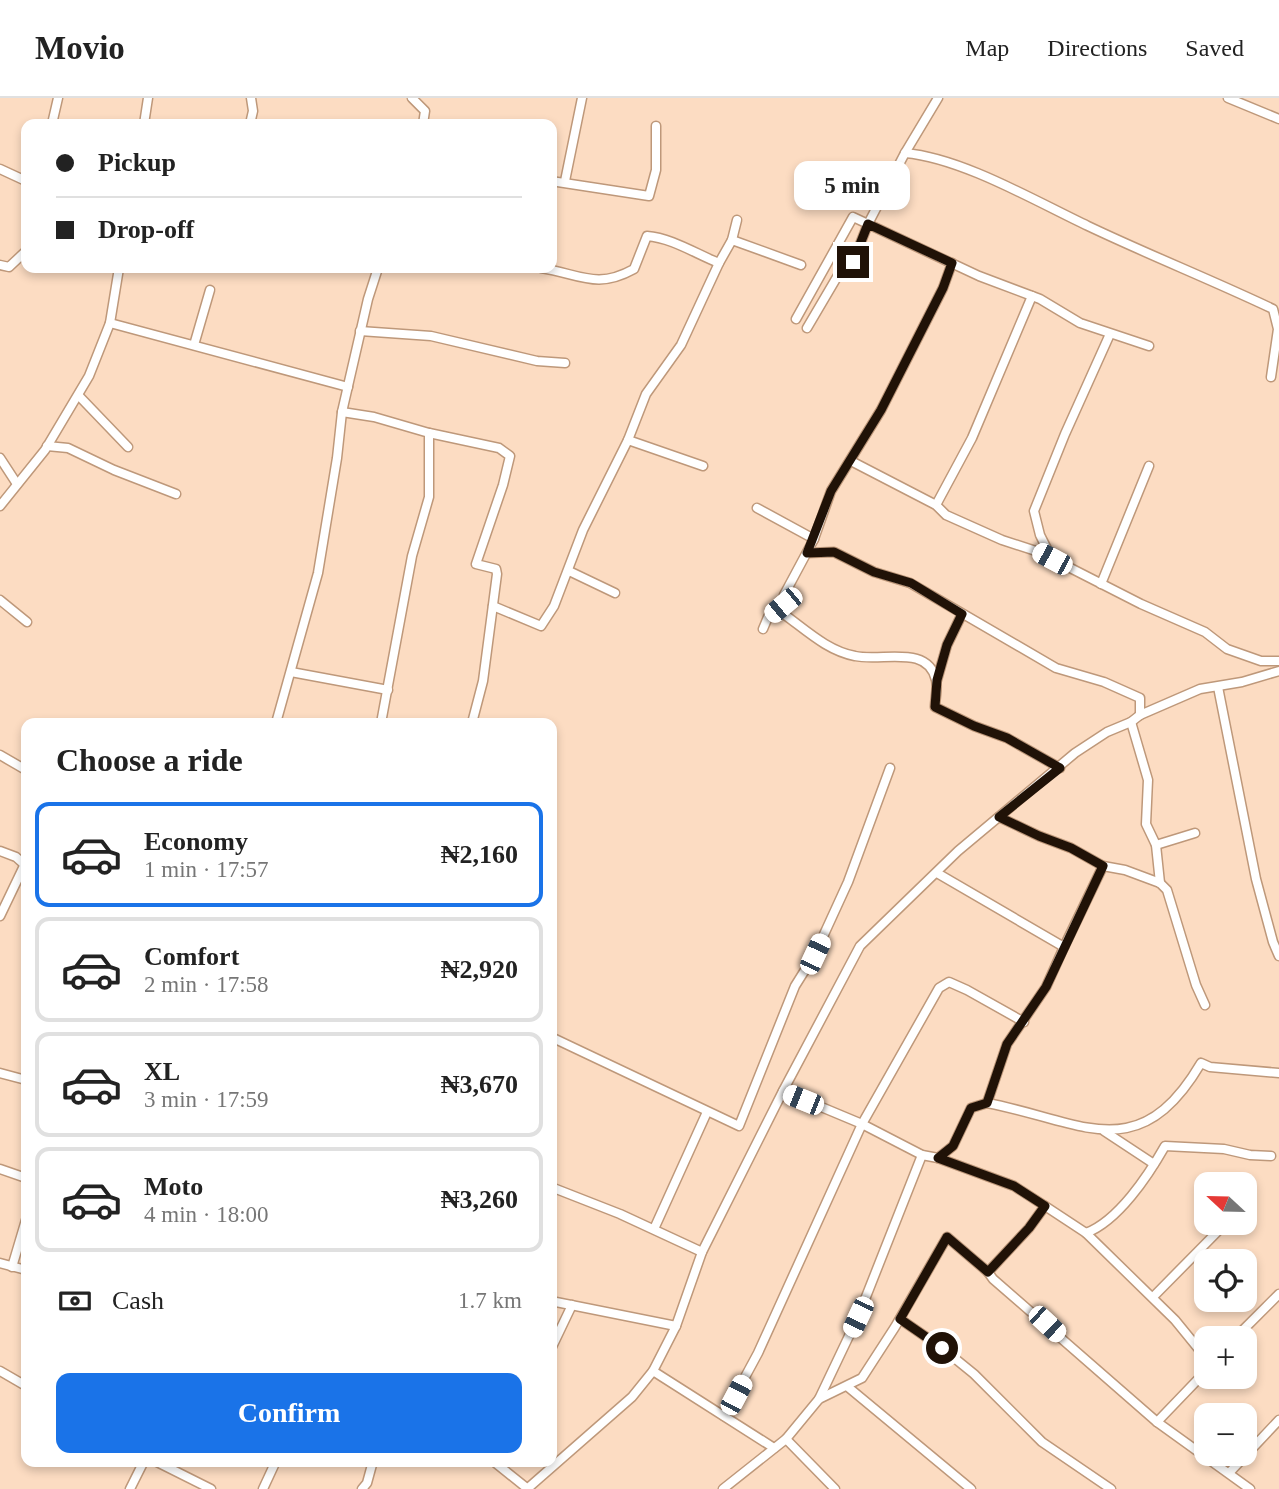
<!DOCTYPE html>
<html lang="en">
<head>
<meta charset="utf-8">
<style>
  :root { --surface:#fff; --page:#f6f6f6; --text:#222; --muted:#767676; --line:#e0e0e0; --accent:#1a73e8 }
  body { margin:0; font-family:Georgia,serif; background:var(--page); color:var(--text); height:100vh; display:flex; flex-direction:column; font-size:26px; white-space:nowrap }
  * { box-sizing:border-box; margin:0 }
  p { font-size:23px; color:var(--muted) }
  .icon { flex:none; width:38px; height:38px; fill:none; stroke:currentColor; stroke-width:2; stroke-linecap:round; stroke-linejoin:round }
  .map { position:relative; flex:1; overflow:hidden }
  .sheet { position:absolute; left:21px; top:620px; width:536px; height:749px; display:flex; flex-direction:column; background:var(--surface); border-radius:14px; box-shadow:0 4px 10px #0003 }
  .sheet>* { flex:none }
  .guide { position:absolute; left:21px; top:21px; width:536px; height:154px; border-radius:14px; box-shadow:0 4px 10px #0003; display:grid; align-content:center; height:154px; padding:0 35px; background:var(--surface) }
  .needle { width:46px; rotate:292deg }
  .buttons { position:absolute; left:1194px; top:1074px; display:grid; gap:14px }
  .buttons a { display:grid; place-items:center; width:63px; height:63px; border-radius:14px; background:var(--surface); box-shadow:0 4px 10px #0003; font-size:35px }
  .end { position:absolute; width:32px; height:32px; margin:-16px; border:9px solid #201207; background:#fff; box-shadow:0 0 0 4px #fff }
  .from { border-radius:50% }
  .bubble { position:absolute; height:49px; border-radius:14px; background:var(--surface); box-shadow:0 4px 10px #0003; font-size:23px; font-weight:700; line-height:49px; text-align:center }
  .car { position:absolute; width:21px; height:42px; margin:-21px -10px; border-radius:9px; box-shadow:0 0 5px 2px #0007; background:linear-gradient(#fff 24%,#345 0 40%,#fff 0 76%,#345 0 86%,#fff 0) }
  .guide b { display:flex; align-items:center; gap:24px; height:66px; font-size:26px }
  .guide b+b { border-top:2px solid var(--line) }
  .guide i { width:18px; height:18px; background:var(--text) }
  ul { padding:0; list-style:none }
  li { display:flex; align-items:center; gap:21px; height:105px; margin:0 14px 10px; padding:0 21px; border:4px solid var(--line); border-radius:14px }
  li div { flex:1 }
  li b { display:block; font-size:26px }
  li em { font-style:normal; font-weight:700 }
  li.selected { border-color:var(--accent) }
  li>.icon { width:63px; height:63px; stroke-width:1.5 }
  h2 { padding:0 35px; font-size:32px; line-height:84px }
  .pay { display:flex; align-items:center; gap:18px; height:77px; padding:0 35px; font-size:26px }
  .pay p { margin-inline-start:auto }
  .primary-button { display:flex; gap:14px; margin-top:auto; padding:14px 35px }
  .primary-button a { flex:1; height:80px; border-radius:14px; background:var(--accent); color:#fff; font-size:28px; font-weight:700; line-height:80px; text-align:center }
  header { display:flex; align-items:center; gap:42px; box-sizing:border-box; height:98px; padding:0 35px; background:var(--surface); border-bottom:2px solid var(--line) }
  header strong { font-size:33px }
  nav { display:flex; gap:38px; margin-inline-start:auto; font-size:24px }
  .map>svg:first-child { display:block }
  .lines { fill:none; stroke-linecap:round; stroke-linejoin:round }
  .minor-casing { stroke:#be987a; stroke-width:11 }
  .minor { stroke:#fff; stroke-width:8 }
  .route { stroke:#201207; stroke-width:9 }
</style>
</head>
<body>
<header>
<strong>Movio</strong>
<nav><a>Map</a><a>Directions</a><a>Saved</a></nav>
</header>
<div class="map">
<svg width="1279" height="1391" viewBox="0 0 1279 1391">
  <rect width="100%" height="100%" fill="#fcdcc2"/>
  <g class="lines">
    <g class="minor-casing">
      <g id="minor">
        <path d="M412 0 425 13 423 26"/>
        <path d="M1228 0 1279 21"/>
        <path d="M52 26 58 0"/>
        <path d="M144 26 148 0"/>
        <path d="M250 26 253 13 251 0"/>
        <path d="M905 55C962 60 1035 103 1088 128 1149 157 1212 182 1273 211L1278 231 1271 279"/>
        <path d="M0 71 26 83"/>
        <path d="M551 83 649 98 656 72V28"/>
        <path d="M565 83 582 0"/>
        <path d="M732 142 737 122"/>
        <path d="M952 165 943 190 881 312 831 393 814 441 784 497 785 517C807 533 828 553 855 558 882 564 928 546 936 582 938 590 935 601 935 609L974 628 1007 640 1060 670"/>
        <path d="M0 167 9 169 26 153"/>
        <path d="M541 170C580 176 596 192 634 171L647 138C672 140 696 156 719 165L732 142 801 167"/>
        <path d="M796 221 853 119 979 178 1040 201 1080 225 1149 248"/>
        <path d="M110 225 348 289"/>
        <path d="M807 230 837 179 853 164 868 126 905 55 938 0"/>
        <path d="M360 233 431 238 537 263 565 265"/>
        <path d="M194 247 210 192"/>
        <path d="M79 298 128 349"/>
        <path d="M342 314 374 319 429 335V399L412 458 381 625"/>
        <path d="M429 335 499 350 510 358 503 387 476 466 496 471 497 476 483 583 472 625"/>
        <path d="M628 342 646 296 681 247 719 165"/>
        <path d="M47 348 68 350 114 372 176 396"/>
        <path d="M0 360 17 386"/>
        <path d="M851 363 936 407 946 417 1002 442 1039 454 1141 506 1205 534 1227 551 1261 563H1279"/>
        <path d="M936 407 972 340 1032 198"/>
        <path d="M0 408 45 352 89 278 110 225 119 170"/>
        <path d="M757 410 814 441"/>
        <path d="M807 455 834 454 874 474 910 485 1056 570 1104 584 1140 600V617"/>
        <path d="M1052 461 1040 437 1034 413 1065 336 1110 236"/>
        <path d="M569 473 615 495"/>
        <path d="M1101 486 1149 368"/>
        <path d="M0 502 27 524"/>
        <path d="M493 508 541 528 554 508 583 432 628 342 703 368"/>
        <path d="M763 531 768 519 783 507"/>
        <path d="M291 574 388 592"/>
        <path d="M937 582 947 547 962 516"/>
        <path d="M1218 589 1256 781 1273 844 1279 858"/>
        <path d="M1131 624 1148 682 1146 726 1156 747 1160 785"/>
        <path d="M276 625 318 475 337 360 342 314 368 201 378 170"/>
        <path d="M0 657 26 672"/>
        <path d="M999 719 1039 738 1071 750 1103 768 1125 772 1160 785 1167 792 1196 887 1205 907"/>
        <path d="M1156 747 1195 735"/>
        <path d="M0 753 16 759 26 768"/>
        <path d="M937 775 1064 849 1103 768"/>
        <path d="M0 818 24 768"/>
        <path d="M1064 849 1046 889 1007 946 987 1005C1080 1022 1138 1072 1201 965L1210 969 1279 975"/>
        <path d="M551 939 739 1028 795 888 815 856 848 784 890 670"/>
        <path d="M0 975 26 982"/>
        <path d="M783 993 862 1026 922 1057 938 1060 953 1048 971 1010 987 1005"/>
        <path d="M1104 1033 1154 1066"/>
        <path d="M938 1060 1014 1088 1045 1108"/>
        <path d="M0 1071 26 1080"/>
        <path d="M551 1089 620 1116 702 1154"/>
        <path d="M654 1131 707 1014"/>
        <path d="M1086 1135 1175 1222 1206 1260"/>
        <path d="M0 1165 26 1172"/>
        <path d="M12 1169 26 1122"/>
        <path d="M988 1174 993 1181 1157 1324"/>
        <path d="M1153 1199 1222 1129"/>
        <path d="M551 1203 676 1228"/>
        <path d="M900 1221 942 1250 974 1276 1042 1344 1111 1391"/>
        <path d="M1234 1241 1279 1196"/>
        <path d="M551 1251 572 1207"/>
        <path d="M0 1273 26 1288"/>
        <path d="M653 1273 774 1350"/>
        <path d="M1206 1273 1157 1324 1250 1391"/>
        <path d="M848 1289 971 1391"/>
        <path d="M819 1301 858 1219 922 1057"/>
        <path d="M724 1318 758 1255 862 1026 939 890 949 884 967 892 1024 924"/>
        <path d="M786 1341 835 1391"/>
        <path d="M155 1363 211 1391"/>
        <path d="M493 1363 528 1391"/>
        <path d="M1229 1375 1279 1322"/>
        <path d="M130 1391 144 1363"/>
        <path d="M263 1391 276 1363"/>
        <path d="M362 1391 367 1385 373 1363"/>
        <path d="M527 1391 632 1299 653 1273 676 1228 702 1154 783 993 860 848 958 753 1075 655 1107 634 1131 624 1140 617 1200 591 1242 584 1279 573"/>
        <path d="M723 1391 786 1341 819 1301 862 1280 895 1229 947 1139 988 1174 1029 1130 1045 1108 1086 1135C1118 1123 1148 1078 1165 1048L1224 1051 1250 1057 1271 1058"/>
      </g>
    </g>
    <use href="#minor" class="minor"/>
  </g>
  <g class="lines">
    <path class="route" d="M853 164 868 126 952 165 943 190 881 312 831 393 807 455 834 454 874 474 911 485 962 516 947 547 937 582 935 609 974 628 1007 640 1060 670 999 719 1039 738 1071 750 1103 768 1046 889 1007 946 987 1005 971 1010 953 1048 938 1060 1014 1088 1045 1108 1029 1130 988 1174 947 1139 900 1221 942 1250"/>
  </g>
</svg>
<div class="buttons">
<a><svg class="needle" viewBox="-14 -14 28 28"><path d="M0-13l5 13h-10z" fill="#e53935"/><path d="M0 13l5-13h-10z" fill="#767676"/></svg></a>
<a><svg class="icon" aria-label="locate" viewBox="0 0 24 24"><circle cx="12" cy="12" r="6"/><path d="M12 2v4M12 18v4M2 12h4M18 12h4"/></svg></a>
<a>+</a>
<a>−</a>
</div>
<i class="end from" style="left:942px;top:1250px"></i>
<i class="end" style="left:853px;top:164px"></i>
<div class="bubble" style="left:794px;top:63px;width:116px">5 min</div>
<i class="car" style="left:1052px;top:461px;rotate:298deg"></i>
<i class="car" style="left:783px;top:507px;rotate:230deg"></i>
<i class="car" style="left:815px;top:856px;rotate:25deg"></i>
<i class="car" style="left:803px;top:1002px;rotate:292deg"></i>
<i class="car" style="left:858px;top:1219px;rotate:205deg"></i>
<i class="car" style="left:1047px;top:1226px;rotate:133deg"></i>
<i class="car" style="left:736px;top:1297px;rotate:28deg"></i>
<div class="guide">
<b><i class="from"></i>Pickup</b>
<b><i></i>Drop-off</b>
</div>
<section class="sheet">
<h2>Choose a ride</h2>
<ul>
<li class="selected"><svg class="icon" aria-label="car" viewBox="0 0 24 24"><path d="M5 17H2v-5l4-1 3-4h7l3 4 3 1v5h-3M9 17h6M6 11h13"/><circle cx="7" cy="17" r="2"/><circle cx="17" cy="17" r="2"/></svg><div><b>Economy</b><p>1 min · 17:57</p></div><em>₦2,160</em></li>
<li><svg class="icon" aria-label="car" viewBox="0 0 24 24"><path d="M5 17H2v-5l4-1 3-4h7l3 4 3 1v5h-3M9 17h6M6 11h13"/><circle cx="7" cy="17" r="2"/><circle cx="17" cy="17" r="2"/></svg><div><b>Comfort</b><p>2 min · 17:58</p></div><em>₦2,920</em></li>
<li><svg class="icon" aria-label="car" viewBox="0 0 24 24"><path d="M5 17H2v-5l4-1 3-4h7l3 4 3 1v5h-3M9 17h6M6 11h13"/><circle cx="7" cy="17" r="2"/><circle cx="17" cy="17" r="2"/></svg><div><b>XL</b><p>3 min · 17:59</p></div><em>₦3,670</em></li>
<li><svg class="icon" aria-label="car" viewBox="0 0 24 24"><path d="M5 17H2v-5l4-1 3-4h7l3 4 3 1v5h-3M9 17h6M6 11h13"/><circle cx="7" cy="17" r="2"/><circle cx="17" cy="17" r="2"/></svg><div><b>Moto</b><p>4 min · 18:00</p></div><em>₦3,260</em></li>
</ul>
<div class="pay"><svg class="icon" aria-label="cash" viewBox="0 0 24 24"><path d="M3 7h18v10H3z"/><circle cx="12" cy="12" r="2"/></svg>Cash<p>1.7 km</p></div>
<div class="primary-button"><a>Confirm</a></div>
</section>
</div>
</body>
</html>
